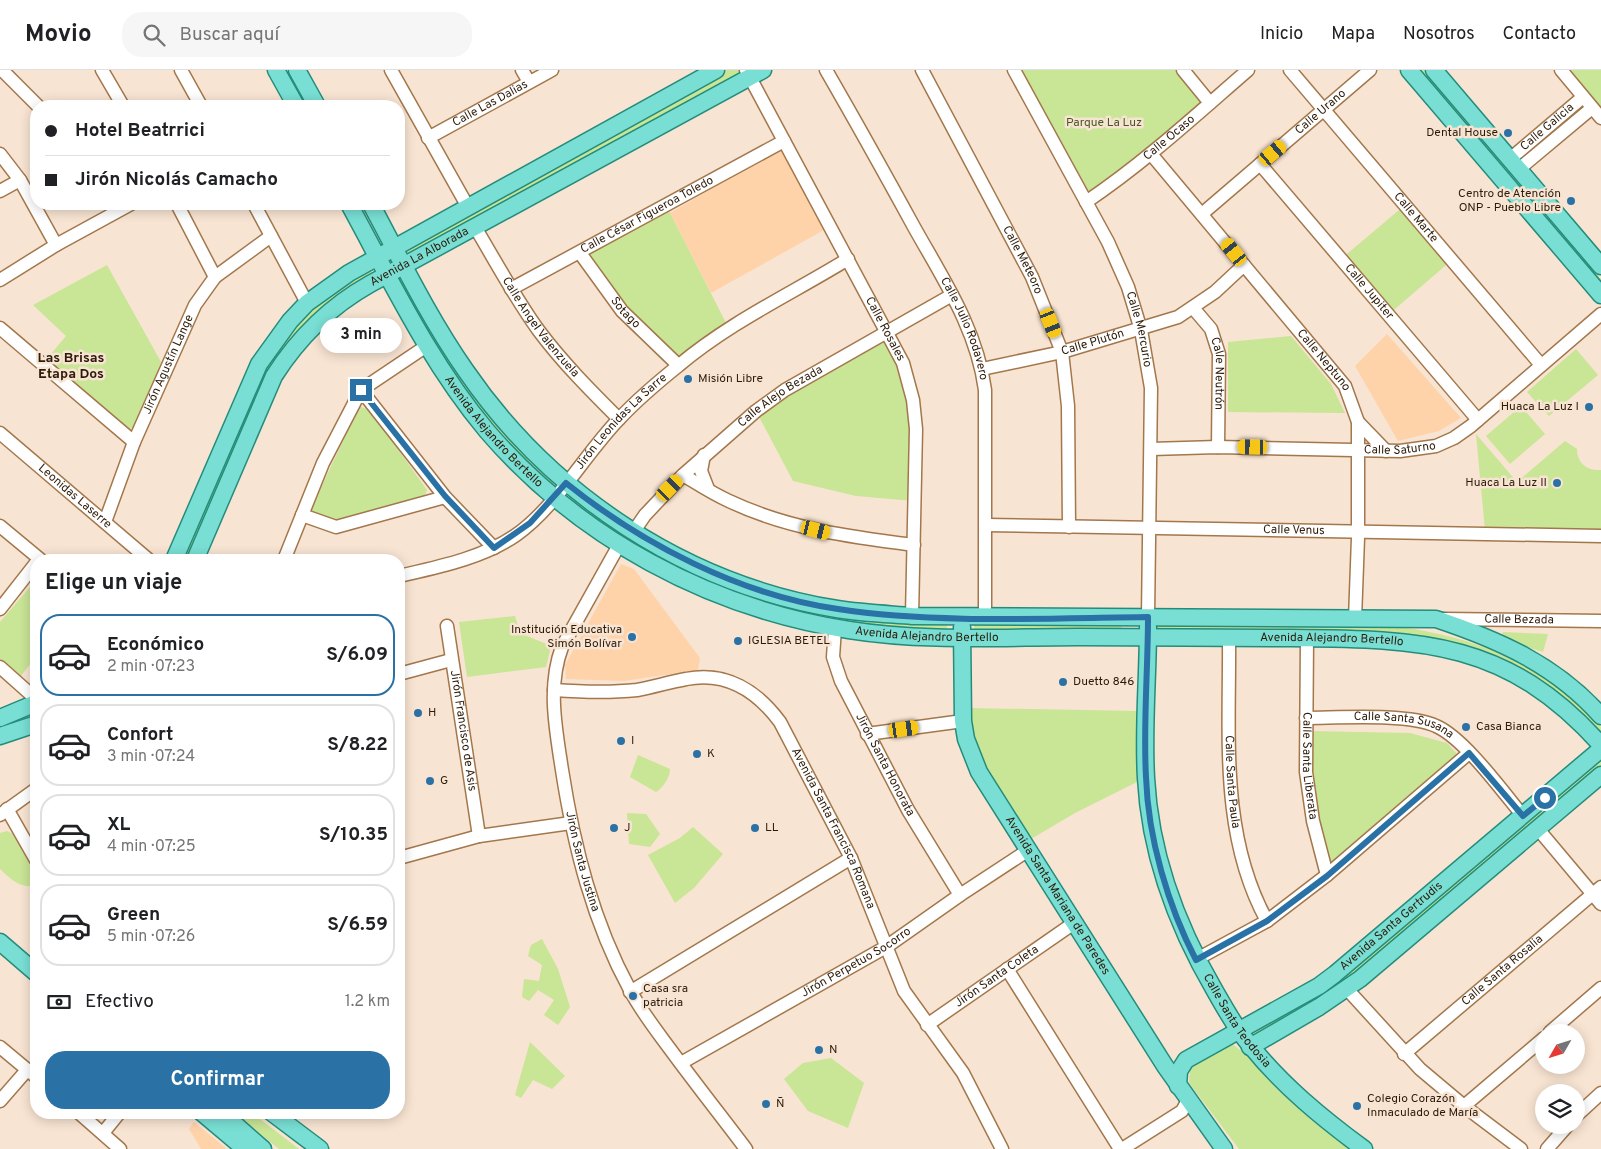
<!DOCTYPE html>
<html lang="es">
<head>
<meta charset="utf-8">
<style>
  :root { --surface:#fff; --page:#f6f6f6; --text:#202124; --muted:#757577; --line:#e0e0e0; --accent:#2a71a6 }
  body { margin:0; font-family:Overpass,sans-serif; background:var(--page); color:var(--text); height:100vh; display:flex; flex-direction:column; font-size:19px; white-space:nowrap }
  * { box-sizing:border-box; margin:0 }
  p { font-size:16px; color:var(--muted) }
  .icon { flex:none; width:28px; height:28px; fill:none; stroke:currentColor; stroke-width:2; stroke-linecap:round; stroke-linejoin:round }
  .map { position:relative; flex:1; overflow:hidden }
  .details { position:absolute; left:30px; top:484px; width:375px; height:565px; display:flex; flex-direction:column; background:var(--surface); border-radius:20px; box-shadow:0 2px 12px #0003 }
  .details>* { flex:none }
  .hud { position:absolute; left:30px; top:30px; width:375px; height:110px; border-radius:20px; box-shadow:0 2px 12px #0003; display:grid; align-content:center; height:110px; padding:0 15px; background:var(--surface) }
  .needle { width:32px; rotate:231deg }
  .controls { position:absolute; left:1535px; top:954px; display:grid; gap:10px }
  .controls a { display:grid; place-items:center; width:50px; height:50px; border-radius:50%; background:var(--surface); box-shadow:0 2px 12px #0003; font-size:25px }
  .end { position:absolute; width:22px; height:22px; margin:-11px; border:6px solid #2a71a6; background:#fff; box-shadow:0 0 0 2px #fff }
  .from { border-radius:50% }
  .bubble { position:absolute; height:35px; border-radius:18px; background:var(--surface); box-shadow:0 2px 12px #0003; font-size:16px; font-weight:700; line-height:35px; text-align:center }
  .car { position:absolute; width:15px; height:30px; margin:-15px -8px; border-radius:6px; box-shadow:0 0 4px 1px #0007; background:linear-gradient(#f5c518 24%,#345 0 40%,#f5c518 0 76%,#345 0 86%,#f5c518 0) }
  .hud b { display:flex; align-items:center; gap:18px; height:48px; font-size:19px }
  .hud b+b { border-top:1px solid var(--line) }
  .hud i { width:12px; height:12px; background:var(--text) }
  ul { padding:0; list-style:none }
  li { display:flex; align-items:center; gap:15px; height:82px; margin:0 10px 8px; padding:0 5px; border:2px solid var(--line); border-radius:20px }
  li div { flex:1 }
  li b { display:block; font-size:19px }
  li em { font-style:normal; font-weight:700 }
  li.on { border-color:var(--accent) }
  li>.icon { width:45px; height:45px; stroke-width:1.5 }
  h2 { padding:0 15px; font-size:22px; line-height:60px }
  .pay { display:flex; align-items:center; gap:12px; height:55px; padding:0 15px; font-size:19px }
  .pay p { margin-inline-start:auto }
  .primary-button { display:flex; gap:10px; margin-top:auto; padding:10px 15px }
  .primary-button a { flex:1; height:58px; border-radius:20px; background:var(--accent); color:#fff; font-size:20px; font-weight:700; line-height:58px; text-align:center }
  header { display:flex; align-items:center; gap:30px; box-sizing:border-box; height:70px; padding:0 25px; background:var(--surface); border-bottom:1px solid var(--line) }
  header strong { font-size:24px }
  nav { display:flex; gap:28px; margin-inline-start:auto; font-size:18px }
  .search { width:350px; height:45px; background:var(--page); display:flex; align-items:center; gap:12px; box-sizing:border-box; padding:0 18px; border-radius:20px; color:var(--muted); font-size:19px }
  .map>svg:first-child { display:block }
  .built { fill:#ffd3aa }
  .green { fill:#c9e596 }
  .lines { fill:none; stroke-linecap:round; stroke-linejoin:round }
  .minor-casing { stroke:#a3774c; stroke-width:15 }
  .major-casing { stroke:#258c7b; stroke-width:19 }
  .minor { stroke:#fff; stroke-width:12 }
  .major { stroke:#79dfd4; stroke-width:16 }
  .route { stroke:#2a71a6; stroke-width:6 }
  .poi-dot { fill:#2a71a6; stroke:#f8e4d2; stroke-width:2 }
  .labels { text-anchor:middle; dominant-baseline:central; stroke-width:5; stroke-linejoin:round; paint-order:stroke }
  .street-label { font-size:12px; fill:#2d1b09; stroke:#f8e4d2 }
  .park-label { font-size:12px; fill:#475825; stroke:#f8e4d2 }
  .poi-label { font-size:12px; fill:#2d1b09; stroke:#f8e4d2; text-anchor:start }
  .neighbourhood-label { font-size:14px; font-weight:bold; fill:#2d1b09; stroke:#f8e4d2 }
</style>
</head>
<body>
<header>
<strong>Movio</strong>
<div class="search"><svg class="icon" aria-label="search" viewBox="0 0 24 24"><circle cx="10" cy="10" r="6"/><path d="M15 15l6 6"/></svg>Buscar aquí</div>
<nav><a>Inicio</a><a>Mapa</a><a>Nosotros</a><a>Contacto</a></nav>
</header>
<div class="map">
<svg width="1601" height="1079" viewBox="0 0 1601 1079">
  <rect width="100%" height="100%" fill="#f8e4d2"/>
  <g class="built">
    <path d="M780 79 824 160 711 223 670 143Z"/>
    <path d="M1387 264 1461 348 1439 361 1398 371 1355 296Z"/>
    <path d="M621 494 634 499 700 588 698 600 624 611 566 609 565 595Z"/>
    <path d="M194 1052 227 1079H201L189 1059Z"/>
  </g>
  <g class="green">
    <path d="M727 0H740L743 6 412 189 405 178Z"/>
    <path d="M1014 0H1183L1210 33 1086 132Z"/>
    <path d="M1410 0H1424L1434 9 1601 209V219Z"/>
    <path d="M1567 0H1601V40Z"/>
    <path d="M1405 135 1452 190 1388 245 1341 189Z"/>
    <path d="M669 141 726 253 679 290 627 240 589 188 590 183Z"/>
    <path d="M107 195 161 292 137 356 127 360 46 290 66 266 33 235Z"/>
    <path d="M369 199 373 204 311 249 190 490H177L246 333 292 256 347 210Z"/>
    <path d="M408 211 555 409 551 416 495 363 467 327 398 215Z"/>
    <path d="M888 262 913 330 914 431 856 426 793 411 756 341Z"/>
    <path d="M1291 266 1331 314 1345 343 1228 342V272Z"/>
    <path d="M1576 279 1598 305 1549 346 1527 322Z"/>
    <path d="M1521 336 1545 364 1510 394 1486 366Z"/>
    <path d="M361 337 370 340 427 420 423 429 335 453 309 443 358 339Z"/>
    <path d="M1476 364 1517 412 1565 371 1577 379C1577 393 1587 401 1601 400V463L1485 460Z"/>
    <path d="M572 423 754 522 947 551V564L799 546 671 498 566 430Z"/>
    <path d="M36 510V587L20 607 0 589V552Z"/>
    <path d="M515 546 520 563 551 576 546 597 467 607 459 552Z"/>
    <path d="M974 555H1122V565L974 563Z"/>
    <path d="M1156 556H1390C1470 564 1548 595 1601 657V665L1579 646 1444 571 1159 565Z"/>
    <path d="M1503 562 1548 564 1543 582 1501 569Z"/>
    <path d="M968 638 1138 641 1139 711 1075 743 1031 769 1028 768 983 694 975 675Z"/>
    <path d="M1308 661 1410 663 1447 673 1457 684 1330 793 1316 749Z"/>
    <path d="M638 685 670 699C670 707 663 718 656 722L630 707Z"/>
    <path d="M1601 688V699L1347 911 1258 968 1251 963Z"/>
    <path d="M627 743 646 744 660 764 650 777 629 774Z"/>
    <path d="M693 757 723 784 694 818 675 833 648 785 680 768Z"/>
    <path d="M7 761C19 764 36 797 36 809L31 816C18 817 10 808 0 799V763Z"/>
    <path d="M542 869 558 899 570 937 558 955 544 945 554 930 538 920 529 931 522 927 524 909 539 911 542 895 528 886 531 875Z"/>
    <path d="M530 972 565 1006 552 1019 533 1010 521 1028 515 1025Z"/>
    <path d="M1231 973 1240 980 1241 975 1279 1019 1348 1079H1239L1189 1013 1190 995Z"/>
    <path d="M831 988 864 1013 848 1058 808 1041 784 1009 803 993Z"/>
    <path d="M235 1043H252L299 1079H279Z"/>
  </g>
  <g class="lines">
    <g class="minor-casing">
      <g id="minor">
        <path d="M2 0 38 36"/>
        <path d="M102 0 123 36"/>
        <path d="M181 0 201 36"/>
        <path d="M391 0 468 137"/>
        <path d="M522 0 529 12"/>
        <path id="s1" d="M746 0 903 293 913 330 916 359 912 546"/>
        <path id="s2" d="M826 0C856 52 885 104 914 157 943 209 977 259 985 320V547"/>
        <path id="s3" d="M922 0 1032 207 1062 282 1068 336 1069 457"/>
        <path id="s4" d="M1014 0 1108 172 1128 217 1141 260 1151 318 1148 547"/>
        <path d="M1183 0 1210 33"/>
        <path id="s5" d="M1290 0 1541 295"/>
        <path d="M1561 0 1601 48"/>
        <path id="s6" d="M428 68 552 0"/>
        <path d="M0 84 20 110 56 175"/>
        <path id="s7" d="M1151 84 1345 316 1358 352V468L1355 549"/>
        <path id="s8" d="M1510 89 1583 27"/>
        <path id="s9" d="M1260 94 1478 350"/>
        <path d="M1519 99 1592 38"/>
        <path d="M0 121 20 110"/>
        <path id="s10" d="M1086 132C1144 93 1196 45 1248 0"/>
        <path d="M177 134 215 207"/>
        <path d="M254 134 307 233"/>
        <path id="s11" d="M1203 143 1370 0"/>
        <path id="s12" d="M475 157C496 192 515 228 539 261 563 293 591 321 619 349"/>
        <path id="s13" d="M580 183 622 241 678 295"/>
        <path d="M0 210 56 175 131 134"/>
        <path id="s14" d="M511 219 784 71"/>
        <path id="s15" d="M1194 239 1211 259 1219 284 1218 377"/>
        <path d="M0 258 134 372"/>
        <path id="s16" d="M982 299 1062 282 1178 247 1215 222 1244 195"/>
        <path d="M361 320 445 427 494 478"/>
        <path d="M1358 352 1386 381"/>
        <path id="s17" d="M0 363 149 490"/>
        <path id="s18" d="M1151 379 1218 377 1400 381 1436 376 1454 368 1471 356 1601 244"/>
        <path d="M704 385 701 401 708 419"/>
        <path d="M683 405C698 414 713 424 729 431 788 459 851 467 914 475"/>
        <path d="M302 445 336 457 445 427"/>
        <path id="s19" d="M105 452 134 372 195 235 215 207 271 166"/>
        <path id="s20" d="M986 455 1601 466"/>
        <path d="M0 456 41 490"/>
        <path id="s21" d="M634 461 645 445 683 405 756 341 785 320 952 225"/>
        <path id="s22" d="M619 475 562 577C547 617 556 660 562 700 574 777 593 852 630 920 641 941 656 960 670 979 695 1013 721 1046 746 1079"/>
        <path d="M284 490 323 393 361 320 428 275"/>
        <path id="s23" d="M399 506C438 497 483 488 516 465 556 437 585 384 619 349 637 330 658 312 678 296 730 252 791 224 848 189"/>
        <path d="M0 539 36 493"/>
        <path id="s24" d="M1444 549 1601 551"/>
        <path id="s25" d="M447 556 479 766"/>
        <path id="s26" d="M835 558 833 587 841 611 908 740 960 825"/>
        <path id="s27" d="M1229 568C1230 663 1219 764 1267 851"/>
        <path id="s28" d="M1307 568 1306 702 1313 751 1327 805"/>
        <path d="M0 597 36 629"/>
        <path d="M399 604 451 590"/>
        <path id="s29" d="M554 620C582 622 609 623 637 620 654 617 669 612 686 609 726 601 757 621 780 652L851 788 904 921 963 1003 1002 1079"/>
        <path id="s30" d="M1306 648C1338 648 1408 643 1436 656 1464 668 1503 722 1523 746"/>
        <path d="M867 664 963 651"/>
        <path d="M7 739 36 790"/>
        <path d="M0 745 36 719"/>
        <path d="M1538 759 1601 834"/>
        <path d="M399 788 479 766 571 753"/>
        <path d="M1197 889 1267 851 1327 805 1469 683"/>
        <path d="M1007 899 1120 1079"/>
        <path d="M1347 919 1420 999 1464 1036 1521 1079"/>
        <path d="M630 922 851 788"/>
        <path id="s31" d="M927 955 1074 853"/>
        <path d="M1550 962 1601 918"/>
        <path d="M0 977 36 1007"/>
        <path id="s32" d="M1404 984 1601 817"/>
        <path id="s33" d="M681 993 886 877 960 825 1027 781"/>
        <path d="M0 1031 27 1000"/>
        <path d="M1464 1036 1544 968"/>
        <path d="M78 1042 120 1079"/>
        <path d="M1576 1046 1601 1023"/>
        <path d="M103 1063 120 1042"/>
        <path d="M1122 1079 1182 1041 1188 1030"/>
        <path d="M1547 1079 1568 1055"/>
      </g>
    </g>
    <g class="major-casing">
      <g id="major">
        <path d="M276 0 296 36"/>
        <path d="M297 0 317 36"/>
        <path d="M1409 0 1601 225"/>
        <path d="M1434 0 1601 196"/>
        <path id="s34" d="M349 134C391 211 430 293 487 361 579 468 709 538 849 560 924 572 1002 567 1078 567 1149 567 1221 568 1292 568 1423 569 1508 571 1601 675"/>
        <path d="M371 134C401 190 429 248 466 301 551 425 687 515 837 539 862 543 887 544 912 546L1436 549C1499 570 1556 595 1601 646"/>
        <path d="M174 490 259 294 290 251 307 233 349 203 716 0"/>
        <path id="s35" d="M195 490 274 306C299 267 329 237 370 214L763 0"/>
        <path id="s36" d="M962 557 963 651 966 669 979 702 1165 996 1224 1079"/>
        <path id="s37" d="M1148 557C1148 607 1143 658 1146 708 1150 784 1177 856 1215 921 1226 940 1236 959 1250 975 1283 1016 1322 1048 1364 1079"/>
        <path d="M0 648 36 633"/>
        <path d="M0 666 36 654"/>
        <path d="M0 872 36 903"/>
        <path d="M1250 977 1319 937 1360 909 1601 705"/>
        <path id="s38" d="M1178 1016 1179 1001 1186 990 1319 916 1335 904 1601 679"/>
        <path d="M201 1042 245 1079"/>
        <path d="M221 1042 263 1079"/>
        <path d="M271 1042 320 1079"/>
      </g>
    </g>
    <use href="#minor" class="minor"/>
    <use href="#major" class="major"/>
  </g>
  <g class="lines">
    <path class="route" d="M361 320 445 426 494 478 530 453 566 413C642 474 740 525 838 539 936 554 1049 548 1148 547 1148 600 1143 654 1146 707 1148 768 1168 836 1196 890L1267 851 1327 806 1469 683 1523 746 1545 728"/>
  </g>
  <g class="poi-dot">
    <circle cx="1508" cy="63" r="5"/>
    <circle cx="1571" cy="131" r="5"/>
    <circle cx="688" cy="309" r="5"/>
    <circle cx="1589" cy="337" r="5"/>
    <circle cx="1557" cy="413" r="5"/>
    <circle cx="632" cy="567" r="5"/>
    <circle cx="738" cy="571" r="5"/>
    <circle cx="1063" cy="612" r="5"/>
    <circle cx="418" cy="643" r="5"/>
    <circle cx="1466" cy="657" r="5"/>
    <circle cx="621" cy="671" r="5"/>
    <circle cx="697" cy="684" r="5"/>
    <circle cx="430" cy="711" r="5"/>
    <circle cx="614" cy="758" r="5"/>
    <circle cx="755" cy="758" r="5"/>
    <circle cx="633" cy="926" r="5"/>
    <circle cx="819" cy="980" r="5"/>
    <circle cx="766" cy="1034" r="5"/>
    <circle cx="1357" cy="1036" r="5"/>
  </g>
  <g class="labels">
    <g class="street-label">
      <text stroke="none"><textPath href="#s6" startOffset="71">Calle Las Dalias</textPath></text>
      <text stroke="none"><textPath href="#s11" startOffset="155">Calle Urano</textPath></text>
      <text stroke="none"><textPath href="#s8" startOffset="49">Calle Galicia</textPath></text>
      <text stroke="none"><textPath href="#s10" startOffset="105">Calle Ocaso</textPath></text>
      <text stroke="none"><textPath href="#s14" startOffset="155">Calle César Figueroa Toledo</textPath></text>
      <text stroke="none"><textPath href="#s5" startOffset="194">Calle Marte</textPath></text>
      <text stroke="none"><textPath href="#s35" startOffset="391">Avenida La Alborada</textPath></text>
      <text stroke="none"><textPath href="#s3" startOffset="215">Calle Meteoro</textPath></text>
      <text stroke="none"><textPath href="#s9" startOffset="168">Calle Jupiter</textPath></text>
      <text stroke="none"><textPath href="#s13" startOffset="75">Sotago</textPath></text>
      <text stroke="none"><textPath href="#s12" startOffset="120">Calle Angel Valenzuela</textPath></text>
      <text stroke="none"><textPath href="#s1" startOffset="294">Calle Rosales</textPath></text>
      <text stroke="none"><textPath href="#s2" startOffset="294">Calle Julio Rodavero</textPath></text>
      <text stroke="none"><textPath href="#s4" startOffset="289">Calle Mercurio</textPath></text>
      <text stroke="none"><textPath href="#s16" startOffset="114">Calle Plutón</textPath></text>
      <text stroke="none"><textPath href="#s7" startOffset="269">Calle Neptuno</textPath></text>
      <text stroke="none"><textPath href="#s19" startOffset="170">Jirón Agustín Lange</textPath></text>
      <text stroke="none"><textPath href="#s15" startOffset="72">Calle Neutrón</textPath></text>
      <text stroke="none"><textPath href="#s21" startOffset="200">Calle Alejo Bezada</textPath></text>
      <text stroke="none"><textPath href="#s23" startOffset="280">Jirón Leonidas La Sarre</textPath></text>
      <text stroke="none"><textPath href="#s34" startOffset="271">Avenida Alejandro Bertello</textPath></text>
      <text stroke="none"><textPath href="#s18" startOffset="249">Calle Saturno</textPath></text>
      <text stroke="none"><textPath href="#s17" startOffset="98">Leonidas Laserre</textPath></text>
      <text stroke="none"><textPath href="#s20" startOffset="308">Calle Venus</textPath></text>
      <text stroke="none"><textPath href="#s24" startOffset="75">Calle Bezada</textPath></text>
      <text stroke="none"><textPath href="#s34" startOffset="766">Avenida Alejandro Bertello</textPath></text>
      <text stroke="none"><textPath href="#s34" startOffset="1171">Avenida Alejandro Bertello</textPath></text>
      <text stroke="none"><textPath href="#s30" startOffset="99">Calle Santa Susana</textPath></text>
      <text stroke="none"><textPath href="#s25" startOffset="106">Jirón Francisco de Asis</textPath></text>
      <text stroke="none"><textPath href="#s26" startOffset="149">Jirón Santa Honorata</textPath></text>
      <text stroke="none"><textPath href="#s28" startOffset="128">Calle Santa Liberata</textPath></text>
      <text stroke="none"><textPath href="#s27" startOffset="144">Calle Santa Paula</textPath></text>
      <text stroke="none"><textPath href="#s29" startOffset="362">Avenida Santa Francisca Romana</textPath></text>
      <text stroke="none"><textPath href="#s22" startOffset="335">Jirón Santa Justina</textPath></text>
      <text stroke="none"><textPath href="#s36" startOffset="294">Avenida Santa Mariana de Paredes</textPath></text>
      <text stroke="none"><textPath href="#s38" startOffset="274">Avenida Santa Gertrudis</textPath></text>
      <text stroke="none"><textPath href="#s33" startOffset="202">Jirón Perpetuo Socorro</textPath></text>
      <text stroke="none"><textPath href="#s32" startOffset="129">Calle Santa Rosalia</textPath></text>
      <text stroke="none"><textPath href="#s31" startOffset="85">Jirón Santa Coleta</textPath></text>
      <text stroke="none"><textPath href="#s37" startOffset="414">Calle Santa Teodosia</textPath></text>
    </g>
    <g class="park-label">
      <text x="1104" y="53">Parque La Luz</text>
    </g>
    <g class="poi-label">
      <text x="1498" y="63" text-anchor="end">Dental House</text>
      <text x="1561" y="124" text-anchor="end">Centro de Atención<tspan x="1561" dy="14">ONP - Pueblo Libre</tspan></text>
      <text x="698" y="309">Misión Libre</text>
      <text x="1579" y="337" text-anchor="end">Huaca La Luz I</text>
      <text x="1547" y="413" text-anchor="end">Huaca La Luz II</text>
      <text x="622" y="560" text-anchor="end">Institución Educativa<tspan x="622" dy="14">Simón Bolívar</tspan></text>
      <text x="748" y="571">IGLESIA BETEL</text>
      <text x="1073" y="612">Duetto 846</text>
      <text x="428" y="643">H</text>
      <text x="1476" y="657">Casa Bianca</text>
      <text x="631" y="671">I</text>
      <text x="707" y="684">K</text>
      <text x="440" y="711">G</text>
      <text x="624" y="758">J</text>
      <text x="765" y="758">LL</text>
      <text x="643" y="919">Casa sra<tspan x="643" dy="14">patricia</tspan></text>
      <text x="829" y="980">N</text>
      <text x="1367" y="1029">Colegio Corazón<tspan x="1367" dy="14">Inmaculado de María</tspan></text>
      <text x="776" y="1034">Ñ</text>
    </g>
    <g class="neighbourhood-label">
      <text x="71" y="288">Las Brisas<tspan x="71" dy="16">Etapa Dos</tspan></text>
    </g>
  </g>
</svg>
<div class="controls">
<a><svg class="needle" viewBox="-14 -14 28 28"><path d="M0-13l5 13h-10z" fill="#e53935"/><path d="M0 13l5-13h-10z" fill="#757577"/></svg></a>
<a><svg class="icon" aria-label="layers" viewBox="0 0 24 24"><path d="M12 4l9 5-9 5-9-5zM3 14l9 5 9-5"/></svg></a>
</div>
<i class="end from" style="left:1545px;top:728px"></i>
<i class="end" style="left:361px;top:320px"></i>
<div class="bubble" style="left:320px;top:248px;width:82px">3 min</div>
<i class="car" style="left:1273px;top:83px;rotate:50deg"></i>
<i class="car" style="left:1234px;top:182px;rotate:321deg"></i>
<i class="car" style="left:1051px;top:253px;rotate:158deg"></i>
<i class="car" style="left:1253px;top:377px;rotate:271deg"></i>
<i class="car" style="left:670px;top:418px;rotate:44deg"></i>
<i class="car" style="left:816px;top:460px;rotate:104deg"></i>
<i class="car" style="left:904px;top:659px;rotate:82deg"></i>
<div class="hud">
<b><i class="from"></i>Hotel Beatrrici</b>
<b><i></i>Jirón Nicolás Camacho</b>
</div>
<section class="details">
<h2>Elige un viaje</h2>
<ul>
<li class="on"><svg class="icon" aria-label="car" viewBox="0 0 24 24"><path d="M5 17H2v-5l4-1 3-4h7l3 4 3 1v5h-3M9 17h6M6 11h13"/><circle cx="7" cy="17" r="2"/><circle cx="17" cy="17" r="2"/></svg><div><b>Económico</b><p>2 min · 07:23</p></div><em>S/6.09</em></li>
<li><svg class="icon" aria-label="car" viewBox="0 0 24 24"><path d="M5 17H2v-5l4-1 3-4h7l3 4 3 1v5h-3M9 17h6M6 11h13"/><circle cx="7" cy="17" r="2"/><circle cx="17" cy="17" r="2"/></svg><div><b>Confort</b><p>3 min · 07:24</p></div><em>S/8.22</em></li>
<li><svg class="icon" aria-label="car" viewBox="0 0 24 24"><path d="M5 17H2v-5l4-1 3-4h7l3 4 3 1v5h-3M9 17h6M6 11h13"/><circle cx="7" cy="17" r="2"/><circle cx="17" cy="17" r="2"/></svg><div><b>XL</b><p>4 min · 07:25</p></div><em>S/10.35</em></li>
<li><svg class="icon" aria-label="car" viewBox="0 0 24 24"><path d="M5 17H2v-5l4-1 3-4h7l3 4 3 1v5h-3M9 17h6M6 11h13"/><circle cx="7" cy="17" r="2"/><circle cx="17" cy="17" r="2"/></svg><div><b>Green</b><p>5 min · 07:26</p></div><em>S/6.59</em></li>
</ul>
<div class="pay"><svg class="icon" aria-label="cash" viewBox="0 0 24 24"><path d="M3 7h18v10H3z"/><circle cx="12" cy="12" r="2"/></svg>Efectivo<p>1.2 km</p></div>
<div class="primary-button"><a>Confirmar</a></div>
</section>
</div>
</body>
</html>
